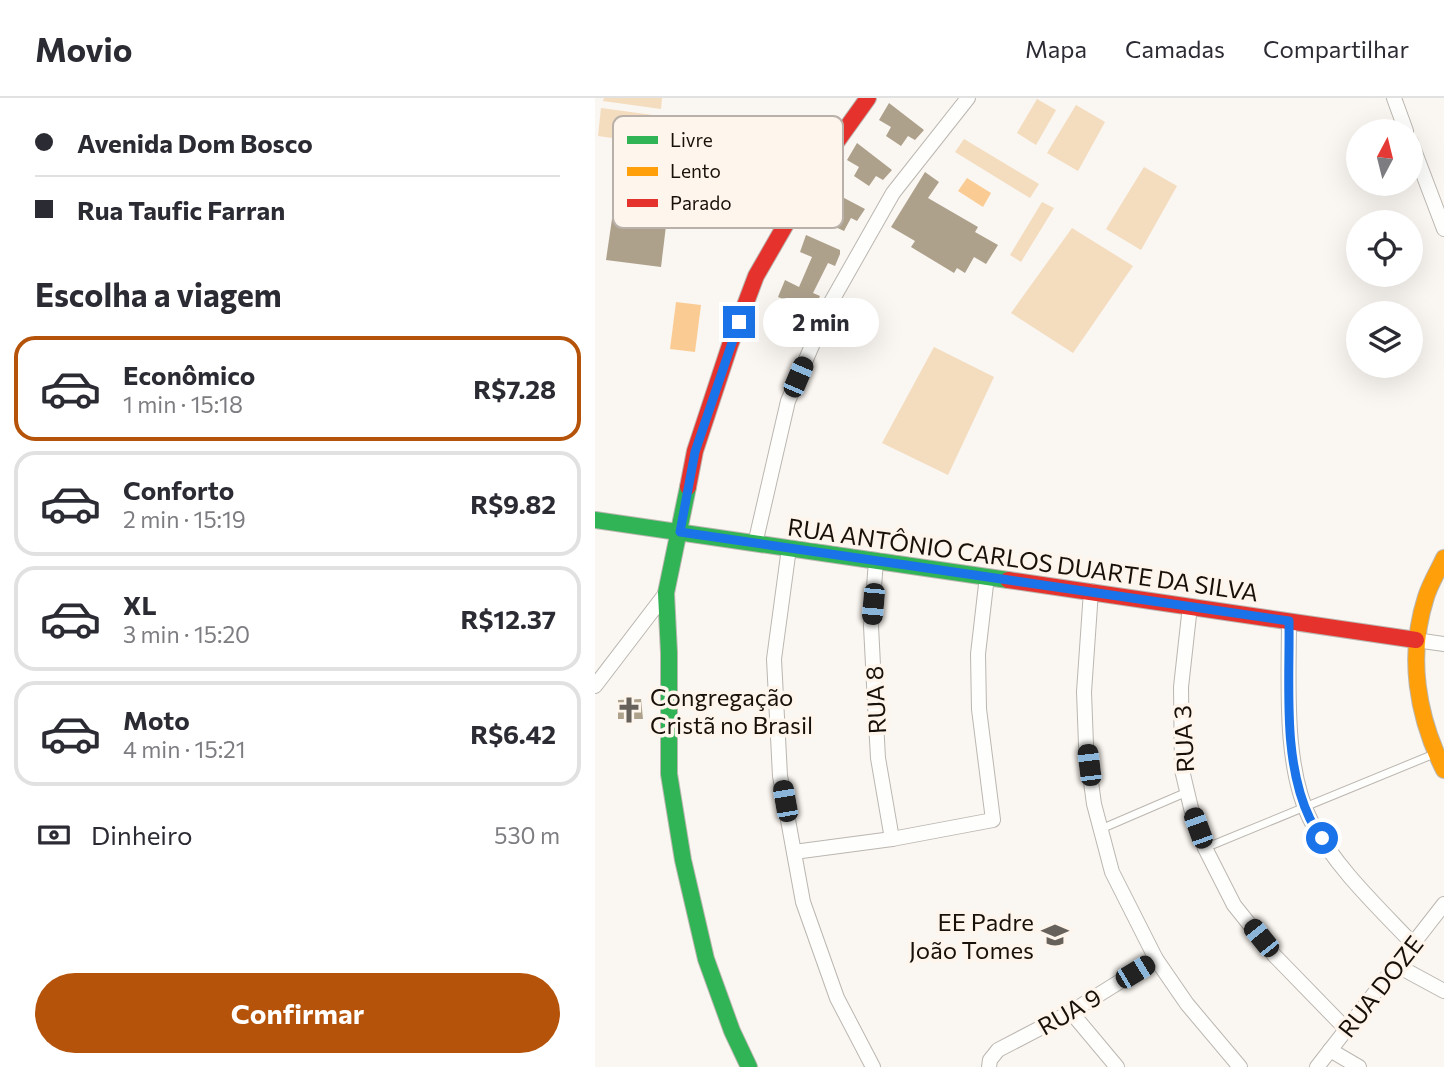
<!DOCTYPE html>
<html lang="pt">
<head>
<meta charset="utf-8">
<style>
  :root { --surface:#fff; --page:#f2f2f3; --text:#2b2b33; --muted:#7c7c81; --line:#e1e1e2; --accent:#b45309 }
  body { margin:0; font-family:Commissioner,sans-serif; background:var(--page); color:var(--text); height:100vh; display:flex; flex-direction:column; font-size:26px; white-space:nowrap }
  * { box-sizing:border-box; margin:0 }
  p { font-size:23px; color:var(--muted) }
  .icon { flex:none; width:38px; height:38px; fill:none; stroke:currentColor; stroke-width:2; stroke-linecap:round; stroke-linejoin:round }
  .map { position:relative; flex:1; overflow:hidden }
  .side { display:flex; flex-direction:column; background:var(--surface); width:595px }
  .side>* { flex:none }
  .banner { display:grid; align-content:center; height:154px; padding:0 35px; background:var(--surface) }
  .needle { width:46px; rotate:7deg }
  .controls { position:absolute; left:751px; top:21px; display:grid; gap:14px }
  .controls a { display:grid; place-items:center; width:77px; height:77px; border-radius:50%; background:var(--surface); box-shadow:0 7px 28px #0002; font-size:35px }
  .end { position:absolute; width:32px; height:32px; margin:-16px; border:9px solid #1a73e8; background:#fff; box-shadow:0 0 0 4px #fff }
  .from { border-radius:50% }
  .bubble { position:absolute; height:49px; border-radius:24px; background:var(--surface); box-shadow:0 7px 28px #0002; font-size:23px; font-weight:700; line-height:49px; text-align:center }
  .car { position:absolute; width:21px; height:42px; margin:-21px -10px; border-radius:9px; box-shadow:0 0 5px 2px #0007; background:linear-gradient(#222 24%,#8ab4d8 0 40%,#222 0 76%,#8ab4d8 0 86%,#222 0) }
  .banner b { display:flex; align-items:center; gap:24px; height:66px; font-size:26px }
  .banner b+b { border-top:2px solid var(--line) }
  .banner i { width:18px; height:18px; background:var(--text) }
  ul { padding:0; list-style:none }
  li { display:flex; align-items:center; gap:21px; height:105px; margin:0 14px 10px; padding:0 21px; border:4px solid var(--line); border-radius:21px }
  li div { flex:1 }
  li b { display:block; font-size:26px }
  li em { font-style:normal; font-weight:700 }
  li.active { border-color:var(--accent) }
  li>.icon { width:63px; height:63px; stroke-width:1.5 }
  h2 { padding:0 35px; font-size:32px; line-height:84px }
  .pay { display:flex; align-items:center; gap:18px; height:77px; padding:0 35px; font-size:26px }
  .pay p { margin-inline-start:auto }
  .action { display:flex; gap:14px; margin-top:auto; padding:14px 35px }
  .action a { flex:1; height:80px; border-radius:42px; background:var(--accent); color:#fff; font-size:28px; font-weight:700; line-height:80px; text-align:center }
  header { display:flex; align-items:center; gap:42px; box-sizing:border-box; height:98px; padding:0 35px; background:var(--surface); border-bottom:2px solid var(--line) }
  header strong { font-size:33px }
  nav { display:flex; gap:38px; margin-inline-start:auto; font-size:24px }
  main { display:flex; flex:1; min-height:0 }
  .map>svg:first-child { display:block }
  .green { fill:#f4dcbe }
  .water { fill:#facc94 }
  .building { fill:#aea18c }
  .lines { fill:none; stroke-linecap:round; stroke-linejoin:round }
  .lane-casing { stroke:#bbb6b0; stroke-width:9 }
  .street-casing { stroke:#bbb6b0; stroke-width:16 }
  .fast-casing { stroke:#bbb6b0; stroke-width:18 }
  .slow-casing { stroke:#bbb6b0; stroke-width:18 }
  .jam-casing { stroke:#bbb6b0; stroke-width:18 }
  .lane { stroke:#fefefd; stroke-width:7 }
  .street { stroke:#fefefd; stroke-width:14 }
  .fast { stroke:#30b455; stroke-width:16 }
  .slow { stroke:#ff9f0a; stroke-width:16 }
  .jam { stroke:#e5322d; stroke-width:16 }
  .route { stroke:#1a73e8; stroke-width:9 }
  .labels { text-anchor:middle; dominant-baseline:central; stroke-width:7; stroke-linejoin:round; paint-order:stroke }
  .street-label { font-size:24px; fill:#18110a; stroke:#fef6ed }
  .poi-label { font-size:24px; fill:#18110a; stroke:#fef6ed; text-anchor:start }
  .key { fill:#fef6ed; stroke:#b9b1a9; stroke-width:2 }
  .key-label { font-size:19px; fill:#18110a }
</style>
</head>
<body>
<header>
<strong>Movio</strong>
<nav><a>Mapa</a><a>Camadas</a><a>Compartilhar</a></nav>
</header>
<main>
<section class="side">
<div class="banner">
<b><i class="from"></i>Avenida Dom Bosco</b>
<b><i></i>Rua Taufic Farran</b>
</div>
<h2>Escolha a viagem</h2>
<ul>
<li class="active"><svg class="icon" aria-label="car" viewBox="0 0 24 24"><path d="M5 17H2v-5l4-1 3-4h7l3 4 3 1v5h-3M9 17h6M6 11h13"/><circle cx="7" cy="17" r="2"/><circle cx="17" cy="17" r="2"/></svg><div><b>Econômico</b><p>1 min · 15:18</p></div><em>R$7.28</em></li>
<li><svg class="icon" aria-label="car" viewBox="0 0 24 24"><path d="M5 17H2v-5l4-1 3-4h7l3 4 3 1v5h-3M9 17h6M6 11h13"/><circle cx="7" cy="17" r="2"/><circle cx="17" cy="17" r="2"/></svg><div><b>Conforto</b><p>2 min · 15:19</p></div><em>R$9.82</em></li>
<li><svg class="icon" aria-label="car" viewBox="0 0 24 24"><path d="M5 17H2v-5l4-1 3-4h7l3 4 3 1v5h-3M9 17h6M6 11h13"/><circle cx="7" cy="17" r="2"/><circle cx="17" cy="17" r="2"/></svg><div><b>XL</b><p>3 min · 15:20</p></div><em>R$12.37</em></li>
<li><svg class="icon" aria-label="car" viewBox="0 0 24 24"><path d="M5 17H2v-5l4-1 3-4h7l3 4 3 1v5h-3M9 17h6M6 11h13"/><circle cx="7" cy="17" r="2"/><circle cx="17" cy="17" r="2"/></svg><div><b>Moto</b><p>4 min · 15:21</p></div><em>R$6.42</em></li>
</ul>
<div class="pay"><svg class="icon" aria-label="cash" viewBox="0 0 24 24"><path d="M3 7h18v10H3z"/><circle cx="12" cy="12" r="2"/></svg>Dinheiro<p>530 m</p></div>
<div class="action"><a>Confirmar</a></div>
</section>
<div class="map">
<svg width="849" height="969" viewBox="0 0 849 969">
  <rect width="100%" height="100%" fill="#faf6f1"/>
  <g class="green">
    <path d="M9 0H67L66 11 8 3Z"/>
    <path d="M442 1 461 12 441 47 422 35Z"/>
    <path d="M481 7 510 24 483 73 452 55Z"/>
    <path d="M6 10 65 18 61 46 3 38Z"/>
    <path d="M369 41 444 86 435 100 360 54Z"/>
    <path d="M549 69 582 88 546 152 511 131Z"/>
    <path d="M447 104 459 110 426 164 415 157Z"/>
    <path d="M477 130 538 168 478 255 416 215Z"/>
    <path d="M339 249 399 279 353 377 287 345Z"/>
  </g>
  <g class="water">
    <path d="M372 80 396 95 388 109 363 93Z"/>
    <path d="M81 204 106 207 100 254 75 251Z"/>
  </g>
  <g class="building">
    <path d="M294 5 329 32 320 42 313 38 306 48 291 38 296 29 284 22Z"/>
    <path d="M262 45 297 72 288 82 281 78 274 88 259 78 264 69 252 62Z"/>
    <path d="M330 74 344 84 333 100 383 129 380 134 403 147 391 166 379 159 370 175 362 170 359 175 316 149 320 143 296 129Z"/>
    <path d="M23 80 76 87 66 169 11 162Z"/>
    <path d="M234 92 270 111 262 123 256 120 249 133 234 126 241 114 225 107Z"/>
    <path d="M211 137 245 152V156L240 168 233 165 218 195 225 198 218 213 211 210 205 224 190 216 196 204 183 199 190 182 204 189 217 159 205 154Z"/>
    <path d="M46 601 48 621H23V602Z"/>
  </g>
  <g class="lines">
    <g class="lane-casing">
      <g id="lane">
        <path d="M506 731 592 694"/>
        <path d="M610 750 839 656"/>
      </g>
    </g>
    <g class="street-casing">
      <g id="street">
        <path d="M799 0 811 33"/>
        <path d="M816 44 849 131"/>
        <path d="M160 446 193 303 235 206 298 95 373 0"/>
        <path d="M194 450 179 561 185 678 208 804 242 900 278 969"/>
        <path d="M281 463 276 528 280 606 283 660 297 741"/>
        <path d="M496 493 489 594 491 647 499 706 517 774 561 861 592 906 645 969"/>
        <path d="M595 508 586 589 587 672 596 710 610 750 639 807 679 857 751 931"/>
        <path d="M694 523C694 583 688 669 716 723 741 770 782 808 818 846"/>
        <path d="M821 542 849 546"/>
        <path d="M0 588 71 495"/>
        <path d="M199 754 297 741 398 722 384 611 383 556 392 478"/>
        <path d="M801 867 849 893"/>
        <path d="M476 914 522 969"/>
        <path d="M735 952 764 969"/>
        <path d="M394 969 395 962 403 952 476 914 561 861"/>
        <path d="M722 969 849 806"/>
      </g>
    </g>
    <g class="fast-casing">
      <g id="fast">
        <path d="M93 389 71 495 74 555V676L88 762 111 861 137 933 154 969"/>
        <path d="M0 422 413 482"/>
      </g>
    </g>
    <g class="slow-casing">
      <path id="slow" d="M849 460C843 473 835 486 831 499 812 558 822 618 849 672"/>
    </g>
    <g class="jam-casing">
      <g id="jam">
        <path d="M93 389 100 353 135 247 161 178 225 67 273 0"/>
        <path d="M413 482 821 542"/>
      </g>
    </g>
    <use href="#lane" class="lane"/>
    <use href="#street" class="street"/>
    <use href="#fast" class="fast"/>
    <use href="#slow" class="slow"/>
    <use href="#jam" class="jam"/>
  </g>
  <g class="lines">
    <path class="route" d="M144 224 100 354 85 434 694 523C695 586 687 663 715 721 719 728 723 734 727 740"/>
  </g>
  <defs>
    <g id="church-bare" transform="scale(2.1)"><path d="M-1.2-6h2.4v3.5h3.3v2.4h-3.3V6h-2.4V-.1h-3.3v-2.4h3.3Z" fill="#67615b" stroke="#fef6ed" stroke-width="2.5" paint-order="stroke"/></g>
    <g id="school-bare" transform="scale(2.1)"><path d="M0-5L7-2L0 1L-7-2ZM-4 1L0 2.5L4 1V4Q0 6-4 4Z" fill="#67615b" stroke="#fef6ed" stroke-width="2.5" paint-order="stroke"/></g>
  </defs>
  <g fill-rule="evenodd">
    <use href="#church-bare" x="34" y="612"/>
    <use href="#school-bare" x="460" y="837"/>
  </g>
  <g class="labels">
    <g class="street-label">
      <text transform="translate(428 461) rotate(8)">RUA ANTÔNIO CARLOS DUARTE DA SILVA</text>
      <text transform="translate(280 602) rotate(-93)">RUA 8</text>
      <text transform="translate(588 641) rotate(-93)">RUA 3</text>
      <text transform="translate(785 888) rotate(-52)">RUA DOZE</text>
      <text transform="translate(474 913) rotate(-30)">RUA 9</text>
    </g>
    <g class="poi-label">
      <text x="55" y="598">Congregação<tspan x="55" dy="28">Cristã no Brasil</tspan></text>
      <text x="439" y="823" text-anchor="end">EE Padre<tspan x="439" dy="28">João Tomes</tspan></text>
    </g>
  </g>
  <rect x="18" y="18" width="230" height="112" rx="10" class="key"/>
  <rect x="32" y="38" width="31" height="8" fill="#30b455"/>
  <rect x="32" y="69" width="31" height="9" fill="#ff9f0a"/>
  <rect x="32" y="101" width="31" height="8" fill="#e5322d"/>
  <g class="key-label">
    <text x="75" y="49">Livre</text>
    <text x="75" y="80">Lento</text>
    <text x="75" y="112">Parado</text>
  </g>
</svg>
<div class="controls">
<a><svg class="needle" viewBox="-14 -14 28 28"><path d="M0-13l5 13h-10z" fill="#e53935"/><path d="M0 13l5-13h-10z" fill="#7c7c81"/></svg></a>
<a><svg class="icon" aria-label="locate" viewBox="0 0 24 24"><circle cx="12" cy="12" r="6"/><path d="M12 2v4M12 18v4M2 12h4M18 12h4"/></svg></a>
<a><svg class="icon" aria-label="layers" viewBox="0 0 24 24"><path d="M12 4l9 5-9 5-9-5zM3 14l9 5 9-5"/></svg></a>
</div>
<i class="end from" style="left:727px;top:740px"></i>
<i class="end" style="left:144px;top:224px"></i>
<div class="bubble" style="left:168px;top:200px;width:116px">2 min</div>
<i class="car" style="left:203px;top:279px;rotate:23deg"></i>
<i class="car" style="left:278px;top:506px;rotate:185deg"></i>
<i class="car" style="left:494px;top:667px;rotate:353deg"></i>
<i class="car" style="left:190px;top:703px;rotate:350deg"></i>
<i class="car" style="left:603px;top:730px;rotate:340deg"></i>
<i class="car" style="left:666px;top:840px;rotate:321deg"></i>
<i class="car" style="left:540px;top:874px;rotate:59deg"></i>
</div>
</main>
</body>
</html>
